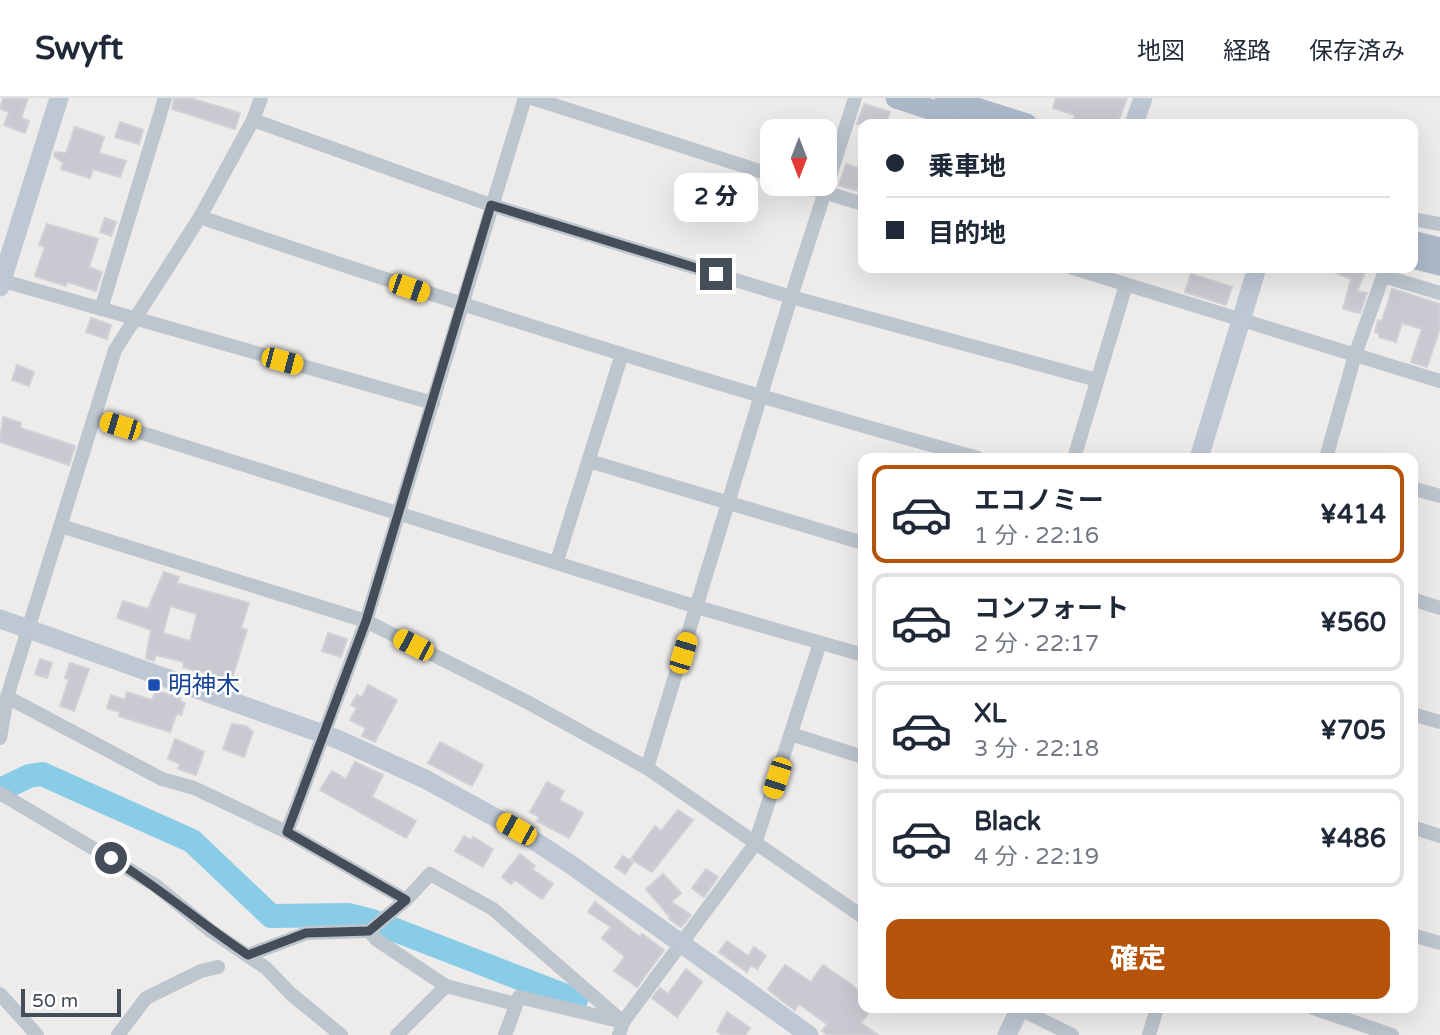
<!DOCTYPE html>
<html lang="ja">
<head>
<meta charset="utf-8">
<style>
  :root { --surface:#fff; --page:#f2f2f3; --text:#1f2937; --muted:#747a83; --line:#e0e1e3; --accent:#b45309 }
  body { margin:0; font-family:"Varela Round","Noto Sans JP",sans-serif; background:var(--page); color:var(--text); height:100vh; display:flex; flex-direction:column; font-size:26px; white-space:nowrap }
  * { box-sizing:border-box; margin:0 }
  p { font-size:23px; color:var(--muted) }
  .icon { flex:none; width:38px; height:38px; fill:none; stroke:currentColor; stroke-width:2; stroke-linecap:round; stroke-linejoin:round }
  .map { position:relative; flex:1; overflow:hidden }
  .sheet { position:absolute; left:858px; top:355px; width:560px; height:560px; display:flex; flex-direction:column; background:var(--surface); border-radius:14px; box-shadow:0 7px 28px #0002 }
  .sheet>* { flex:none }
  .hud { position:absolute; left:858px; top:21px; width:560px; height:154px; border-radius:14px; box-shadow:0 7px 28px #0002; display:grid; align-content:center; height:154px; padding:0 28px; background:var(--surface) }
  .needle { width:46px; rotate:180deg }
  .buttons { position:absolute; left:760px; top:21px; display:grid; gap:14px }
  .buttons a { display:grid; place-items:center; width:77px; height:77px; border-radius:14px; background:var(--surface); box-shadow:0 7px 28px #0002; font-size:35px }
  .scale { position:absolute; left:21px; bottom:18px; width:100px; box-sizing:border-box; padding-left:7px; border:4px solid #454d58; border-top:0; font-size:19px; line-height:24px; white-space:nowrap; color:#454d58; -webkit-text-stroke:5px #fff; paint-order:stroke }
  .end { position:absolute; width:32px; height:32px; margin:-16px; border:9px solid #454d58; background:#fff; box-shadow:0 0 0 4px #fff }
  .from { border-radius:50% }
  .bubble { position:absolute; height:49px; border-radius:14px; background:var(--surface); box-shadow:0 7px 28px #0002; font-size:23px; font-weight:800; line-height:49px; text-align:center }
  .car { position:absolute; width:21px; height:42px; margin:-21px -10px; border-radius:9px; box-shadow:0 0 5px 2px #0007; background:linear-gradient(#f5c518 24%,#345 0 40%,#f5c518 0 76%,#345 0 86%,#f5c518 0) }
  .hud b { display:flex; align-items:center; gap:24px; height:66px; font-size:26px }
  .hud b+b { border-top:2px solid var(--line) }
  .hud i { width:18px; height:18px; background:var(--text) }
  ul { padding:12px 0 0; list-style:none }
  li { display:flex; align-items:center; gap:21px; height:98px; margin:0 14px 10px; padding:0 14px; border:4px solid var(--line); border-radius:14px }
  li div { flex:1 }
  li b { display:block; font-size:26px }
  li em { font-style:normal; font-weight:800 }
  li.selected { border-color:var(--accent) }
  li>.icon { width:63px; height:63px; stroke-width:1.5 }
  .cta { display:flex; gap:14px; margin-top:auto; padding:14px 28px }
  .cta a { flex:1; height:80px; border-radius:14px; background:var(--accent); color:#fff; font-size:28px; font-weight:800; line-height:80px; text-align:center }
  header { display:flex; align-items:center; gap:42px; box-sizing:border-box; height:98px; padding:0 35px; background:var(--surface); border-bottom:2px solid var(--line) }
  header strong { font-size:33px }
  nav { display:flex; gap:38px; margin-inline-start:auto; font-size:24px }
  .map>svg:first-child { display:block }
  .lines { fill:none; stroke-linecap:round; stroke-linejoin:round }
  .river { stroke:#89cce7; stroke-width:24 }
  .building { fill:#c9cad1; stroke:#d0d1d7; stroke-width:2; fill-rule:evenodd }
  .street { stroke:#bdc5ce; stroke-width:14 }
  .secondary { stroke:#bec7d4; stroke-width:19 }
  .primary { stroke:#acb9ca; stroke-width:21 }
  .route { stroke:#454d58; stroke-width:9 }
  .transit-dot { fill:#1a4fb4; stroke:#fff; stroke-width:2.5 }
  .labels { text-anchor:middle; dominant-baseline:central; stroke-width:5; stroke-linejoin:round; paint-order:stroke }
  .transit-label { font-size:24px; fill:#164399; stroke:#fff; text-anchor:start }
</style>
</head>
<body>
<header>
<strong>Swyft</strong>
<nav><a>地図</a><a>経路</a><a>保存済み</a></nav>
</header>
<div class="map">
<svg width="1440" height="937" viewBox="0 0 1440 937">
  <rect width="100%" height="100%" fill="#eeeceb"/>
  <g class="lines">
    <path class="river" d="M0 692 29 678 42 676 192 743 271 818 348 817 372 823 576 902"/>
  </g>
  <g class="building">
    <path d="M3 0H28L21 20 29 23 25 35 4 27 9 14 0 11Z"/>
    <path d="M174 0H190L240 15 235 31 172 11Z"/>
    <path d="M1056 0H1127L1117 26H1072L1075 17 1053 10Z"/>
    <path d="M864 6 890 14 886 26H857Z"/>
    <path d="M120 24 143 32 139 46 115 39Z"/>
    <path d="M75 29 104 39 99 55 126 63 120 79 93 71 90 80 61 71 63 65 54 58 55 54 66 55Z"/>
    <path d="M846 66 863 72 858 93 839 87Z"/>
    <path d="M105 120 116 124 111 138 100 134Z"/>
    <path d="M47 126 98 141 89 169 102 174 96 193 67 184 66 188 35 178 45 149 39 147Z"/>
    <path d="M1325 170H1362L1361 173 1365 175 1357 193 1367 195 1360 215 1343 211 1351 181Z"/>
    <path d="M1191 176 1232 189 1226 207 1185 194Z"/>
    <path d="M1392 191 1440 206V230L1427 269 1411 264 1422 231 1402 225 1396 244 1379 239V235L1375 234 1378 222 1382 223Z"/>
    <path d="M91 220 111 227 107 241 86 234Z"/>
    <path d="M17 267 34 274 29 288 12 282Z"/>
    <path d="M3 319 21 325 20 330 75 348 69 367 0 344Z"/>
    <path d="M164 474 179 479 177 485 249 505 241 530 247 532 230 587 212 581 213 577 183 569 184 564 156 557 154 563 146 560 151 532 117 520 123 503 148 511ZM170 508 197 516 190 543 163 535Z"/>
    <path d="M328 535 347 541 341 559 322 553Z"/>
    <path d="M40 561 52 565 47 580 35 576Z"/>
    <path d="M70 565 89 571 74 613 60 608 69 581 65 580Z"/>
    <path d="M368 587 397 602 375 644 362 638 366 630 350 622 357 610 351 607 357 597 362 599Z"/>
    <path d="M156 592 181 601V604L185 605 181 617 177 615 170 634 119 618 120 614 107 610 111 597 125 602 127 594 152 602Z"/>
    <path d="M232 626 246 628 253 634 244 659 223 651Z"/>
    <path d="M175 641 204 654 196 677 178 671 180 666 168 661Z"/>
    <path d="M440 644 483 667 472 688 428 665Z"/>
    <path d="M355 664 383 677 372 699 416 723 406 740 320 692 332 673 346 681Z"/>
    <path d="M547 684 564 693 559 702 583 715 569 740 537 723 539 719 530 714Z"/>
    <path d="M678 712 693 722 652 774 631 761 655 728 661 733Z"/>
    <path d="M464 738 471 742 473 739 493 751 483 769 455 753Z"/>
    <path d="M520 756 535 768 532 771 553 786 542 801 515 782 511 786 502 779Z"/>
    <path d="M623 758 633 764 625 776 615 769Z"/>
    <path d="M706 771 718 779 704 799 692 790Z"/>
    <path d="M663 776 681 795 671 804 691 817 681 829 669 821 670 819 646 791Z"/>
    <path d="M595 804 640 839 642 836 664 852 637 889 614 873 625 859 602 840 611 829 588 814Z"/>
    <path d="M727 843 748 858 754 849 766 858 757 871 751 867 747 874 719 854Z"/>
    <path d="M785 867 811 884 823 867 849 885 862 895 858 900 863 903V910H872L861 925 878 937H828L822 933 827 927 823 923 799 906 795 912 781 902 768 891Z"/>
    <path d="M686 871 702 884 677 919 652 900 660 890 668 896Z"/>
    <path d="M727 914 750 930 745 937H722L717 933Z"/>
  </g>
  <g class="lines">
    <g class="street">
      <path d="M532 0 772 77"/>
      <path d="M253 22 491 107 791 199 1097 282"/>
      <path d="M797 86 863 106"/>
      <path d="M200 119C458 207 716 288 978 360"/>
      <path d="M1412 121 1440 126"/>
      <path d="M1073 170 1440 283"/>
      <path d="M0 182 433 305"/>
      <path d="M101 211 165 0"/>
      <path d="M94 320 697 509 863 557"/>
      <path d="M1074 360 1126 187"/>
      <path d="M1326 360 1355 257 1383 178 1440 195"/>
      <path d="M589 363 863 445"/>
      <path d="M1412 390 1440 398"/>
      <path d="M61 428 366 523 529 605 647 670 863 819"/>
      <path d="M557 463 621 259"/>
      <path d="M1412 501 1440 510"/>
      <path d="M7 599 162 681 194 690 287 734 406 802"/>
      <path d="M1412 616 1440 624"/>
      <path d="M791 636 863 659"/>
      <path d="M0 640 7 599 115 252 200 119 253 22 261 0"/>
      <path d="M647 670 791 199 855 0"/>
      <path d="M0 695 155 787 211 833 266 870 291 896 341 937"/>
      <path d="M1412 729 1440 738"/>
      <path d="M287 734 366 523 525 0"/>
      <path d="M369 833 377 842 446 888 516 906"/>
      <path d="M1412 837 1440 845"/>
      <path d="M248 857 307 835 369 833 406 802 430 776 493 811 623 924 755 746 820 545"/>
      <path d="M0 896 37 937"/>
      <path d="M1018 910 1072 937"/>
      <path d="M1313 910 1392 937"/>
      <path d="M118 937 146 900 201 873 218 869"/>
      <path d="M397 937 446 888"/>
      <path d="M505 937 519 899 623 924 619 937"/>
      <path d="M1149 937 1157 910"/>
    </g>
    <g class="secondary">
      <path d="M1134 26 1143 0"/>
      <path d="M0 189 59 0"/>
      <path d="M1199 360 1257 170"/>
      <path d="M0 521 337 641 425 681 516 731 570 766 809 937"/>
      <path d="M1007 937 1020 910"/>
    </g>
    <g class="primary">
      <path d="M896 0 975 26"/>
      <path d="M945 0 1027 26"/>
      <path d="M1412 143 1440 150"/>
      <path d="M1412 160 1440 167"/>
    </g>
  </g>
  <g class="lines">
    <path class="route" d="M111 760C159 789 201 826 248 857L306 835 369 833 406 802 287 734 366 523 491 107 716 176"/>
  </g>
  <rect class="transit-dot" x="147" y="580" width="14" height="14" rx="3.5"/>
  <g class="labels">
    <g class="transit-label">
      <text x="168" y="587">明神木</text>
    </g>
  </g>
</svg>
<div class="buttons">
<a><svg class="needle" viewBox="-14 -14 28 28"><path d="M0-13l5 13h-10z" fill="#e53935"/><path d="M0 13l5-13h-10z" fill="#747a83"/></svg></a>
</div>
<div class="scale">50 m</div>
<i class="end from" style="left:111px;top:760px"></i>
<i class="end" style="left:716px;top:176px"></i>
<div class="bubble" style="left:674px;top:75px;width:84px">2 分</div>
<i class="car" style="left:409px;top:190px;rotate:109deg"></i>
<i class="car" style="left:282px;top:263px;rotate:105deg"></i>
<i class="car" style="left:120px;top:328px;rotate:287deg"></i>
<i class="car" style="left:413px;top:547px;rotate:297deg"></i>
<i class="car" style="left:683px;top:555px;rotate:17deg"></i>
<i class="car" style="left:777px;top:680px;rotate:198deg"></i>
<i class="car" style="left:516px;top:731px;rotate:299deg"></i>
<div class="hud">
<b><i class="from"></i>乗車地</b>
<b><i></i>目的地</b>
</div>
<section class="sheet">
<ul>
<li class="selected"><svg class="icon" aria-label="car" viewBox="0 0 24 24"><path d="M5 17H2v-5l4-1 3-4h7l3 4 3 1v5h-3M9 17h6M6 11h13"/><circle cx="7" cy="17" r="2"/><circle cx="17" cy="17" r="2"/></svg><div><b>エコノミー</b><p>1 分 · 22:16</p></div><em>¥414</em></li>
<li><svg class="icon" aria-label="car" viewBox="0 0 24 24"><path d="M5 17H2v-5l4-1 3-4h7l3 4 3 1v5h-3M9 17h6M6 11h13"/><circle cx="7" cy="17" r="2"/><circle cx="17" cy="17" r="2"/></svg><div><b>コンフォート</b><p>2 分 · 22:17</p></div><em>¥560</em></li>
<li><svg class="icon" aria-label="car" viewBox="0 0 24 24"><path d="M5 17H2v-5l4-1 3-4h7l3 4 3 1v5h-3M9 17h6M6 11h13"/><circle cx="7" cy="17" r="2"/><circle cx="17" cy="17" r="2"/></svg><div><b>XL</b><p>3 分 · 22:18</p></div><em>¥705</em></li>
<li><svg class="icon" aria-label="car" viewBox="0 0 24 24"><path d="M5 17H2v-5l4-1 3-4h7l3 4 3 1v5h-3M9 17h6M6 11h13"/><circle cx="7" cy="17" r="2"/><circle cx="17" cy="17" r="2"/></svg><div><b>Black</b><p>4 分 · 22:19</p></div><em>¥486</em></li>
</ul>
<div class="cta"><a>確定</a></div>
</section>
</div>
</body>
</html>
